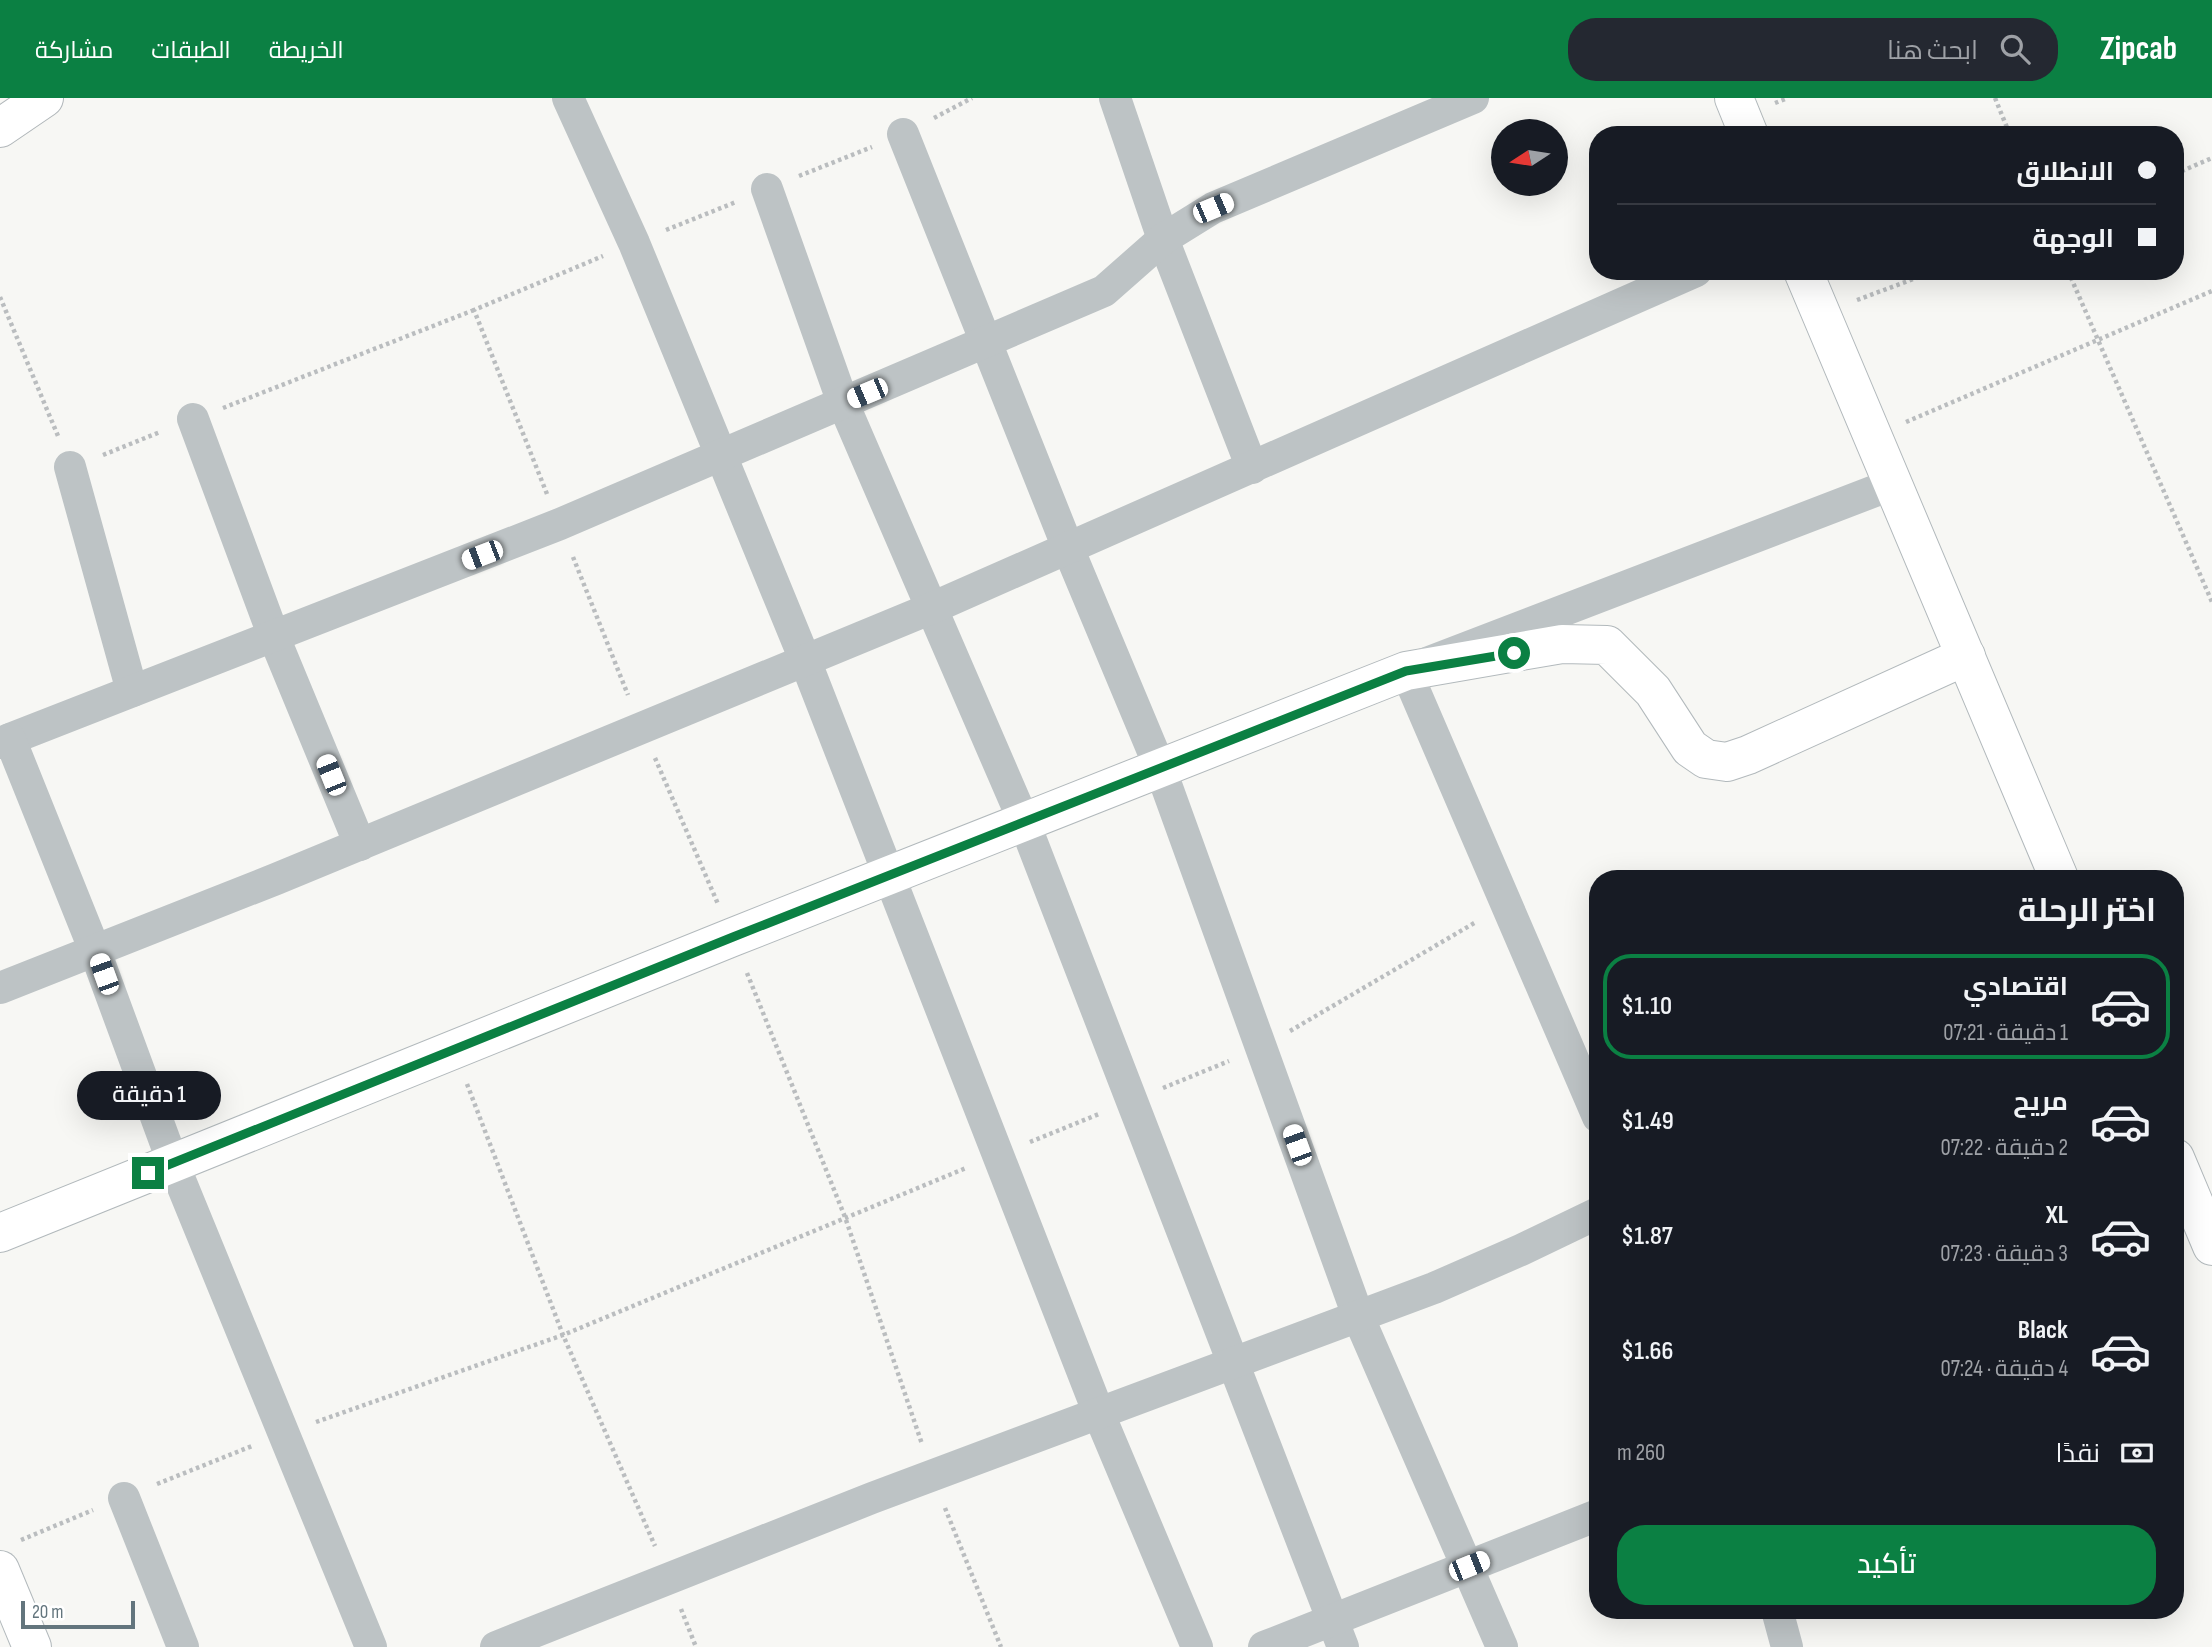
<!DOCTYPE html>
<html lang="ar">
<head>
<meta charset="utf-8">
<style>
  :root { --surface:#171b24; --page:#242831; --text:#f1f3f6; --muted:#9ea1a6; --line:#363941; --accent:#0b8043 }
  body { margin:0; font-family:"Sofia Sans Condensed",Cairo,sans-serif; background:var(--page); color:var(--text); direction:rtl; height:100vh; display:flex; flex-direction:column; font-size:26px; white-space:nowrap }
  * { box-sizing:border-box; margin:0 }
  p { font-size:23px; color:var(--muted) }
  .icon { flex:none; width:38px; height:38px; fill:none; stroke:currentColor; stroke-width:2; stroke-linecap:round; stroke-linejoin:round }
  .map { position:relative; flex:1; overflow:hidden; direction:ltr }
  .drawer { position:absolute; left:1589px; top:772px; width:595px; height:749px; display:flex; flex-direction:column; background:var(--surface); border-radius:28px; box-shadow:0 7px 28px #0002; direction:rtl }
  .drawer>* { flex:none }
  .guide { position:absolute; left:1589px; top:28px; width:595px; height:154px; border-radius:28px; box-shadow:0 7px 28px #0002; direction:rtl; display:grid; align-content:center; height:154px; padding:0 28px; background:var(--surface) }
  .needle { width:46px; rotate:258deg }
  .buttons { position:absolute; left:1491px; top:21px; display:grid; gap:14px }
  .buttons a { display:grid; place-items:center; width:77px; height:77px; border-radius:50%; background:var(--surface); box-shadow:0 7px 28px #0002; font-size:35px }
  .scale { position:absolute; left:21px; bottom:18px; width:114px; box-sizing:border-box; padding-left:7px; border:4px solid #63757d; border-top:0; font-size:19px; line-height:24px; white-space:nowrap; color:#63757d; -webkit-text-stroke:5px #fff; paint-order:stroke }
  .end { position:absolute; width:32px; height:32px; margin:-16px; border:9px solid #0b8043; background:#fff; box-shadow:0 0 0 4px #fff }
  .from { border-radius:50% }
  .bubble { position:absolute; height:49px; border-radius:24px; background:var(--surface); box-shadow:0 7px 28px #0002; font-size:23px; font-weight:600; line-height:49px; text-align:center; direction:rtl }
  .car { position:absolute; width:21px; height:42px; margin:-21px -10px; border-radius:9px; box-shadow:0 0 5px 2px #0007; background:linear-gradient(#fff 24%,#345 0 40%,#fff 0 76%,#345 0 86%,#fff 0) }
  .guide b { display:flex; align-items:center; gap:24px; height:66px; font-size:26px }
  .guide b+b { border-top:2px solid var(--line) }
  .guide i { width:18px; height:18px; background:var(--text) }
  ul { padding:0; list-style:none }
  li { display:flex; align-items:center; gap:21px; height:105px; margin:0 14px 10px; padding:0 14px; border:4px solid transparent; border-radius:28px }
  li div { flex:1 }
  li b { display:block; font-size:26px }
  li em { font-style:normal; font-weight:600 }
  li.current { border-color:var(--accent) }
  li>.icon { width:63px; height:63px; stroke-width:1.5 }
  h2 { padding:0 28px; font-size:32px; line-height:84px }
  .pay { display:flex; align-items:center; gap:18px; height:77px; padding:0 28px; font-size:26px }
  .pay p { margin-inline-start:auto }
  .button { display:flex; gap:14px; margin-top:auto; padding:14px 28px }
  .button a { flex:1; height:80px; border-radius:28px; background:var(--accent); color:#fff; font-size:28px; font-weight:600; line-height:80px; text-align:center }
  header { display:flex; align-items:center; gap:42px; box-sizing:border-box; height:98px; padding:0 35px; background:var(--accent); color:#fff }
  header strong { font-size:33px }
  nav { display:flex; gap:38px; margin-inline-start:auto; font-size:24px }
  .search { width:490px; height:63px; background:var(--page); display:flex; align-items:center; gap:18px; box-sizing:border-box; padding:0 24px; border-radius:28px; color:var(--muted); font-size:26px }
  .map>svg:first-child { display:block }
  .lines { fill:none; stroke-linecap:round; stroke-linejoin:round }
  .secondary-casing { stroke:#b2b9bc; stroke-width:40 }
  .primary-casing { stroke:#b1b7ba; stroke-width:40 }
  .path { stroke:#babdbf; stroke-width:4.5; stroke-dasharray:3.5 3.5; stroke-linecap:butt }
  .street { stroke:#bdc3c5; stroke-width:32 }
  .secondary { stroke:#fff; stroke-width:38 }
  .primary { stroke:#fff; stroke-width:38 }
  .route { stroke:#0b8043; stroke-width:9 }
</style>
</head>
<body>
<header>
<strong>Zipcab</strong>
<div class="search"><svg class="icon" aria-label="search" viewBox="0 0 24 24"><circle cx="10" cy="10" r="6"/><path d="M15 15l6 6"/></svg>ابحث هنا</div>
<nav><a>الخريطة</a><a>الطبقات</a><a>مشاركة</a></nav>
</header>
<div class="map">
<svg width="2212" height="1549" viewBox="0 0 2212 1549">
  <rect width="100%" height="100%" fill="#f7f7f4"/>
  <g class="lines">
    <g class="secondary-casing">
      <g id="secondary">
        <path d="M1734 0 1749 37"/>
        <path d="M1803 173 2059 780"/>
        <path d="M2175 1060 2212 1148"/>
        <path d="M0 1135 733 839 1406 573 1562 546 1607 547 1653 593 1690 650 1706 661 1727 664 1748 657 1966 558"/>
        <path d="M0 1472 32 1549"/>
      </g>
    </g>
    <g class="primary-casing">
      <path id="primary" d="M0 30 44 0"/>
    </g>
    <g class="path">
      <path d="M1995 0 2010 37"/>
      <path d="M1775 5 1788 0"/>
      <path d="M934 20 972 0"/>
      <path d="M2175 76 2212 60"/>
      <path d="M799 78 872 49"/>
      <path d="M666 132 736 104"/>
      <path d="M2068 173 2212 504"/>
      <path d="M0 199 58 338"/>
      <path d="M1857 202 1935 173"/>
      <path d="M223 310 474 212"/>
      <path d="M1906 324 2212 193"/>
      <path d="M103 357 160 334"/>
      <path d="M547 396 474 212 603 158"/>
      <path d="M573 459 628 597"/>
      <path d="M655 660 718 806"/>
      <path d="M747 875 845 1119 922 1346"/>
      <path d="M1290 933 1476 824"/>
      <path d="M467 986 563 1237 655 1448"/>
      <path d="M1163 990 1229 963"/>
      <path d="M1030 1044 1099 1016"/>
      <path d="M316 1324 563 1237 966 1070"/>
      <path d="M157 1386 252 1348"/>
      <path d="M945 1410 1001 1549"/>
      <path d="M21 1442 93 1412"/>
      <path d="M681 1511 696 1549"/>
    </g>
    <g class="street">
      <path d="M568 0 634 145 805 562 1099 1316 1197 1549"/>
      <path d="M1115 0 1163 141 1252 370"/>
      <path d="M903 36 1068 450 1160 670 1358 1218 1502 1549"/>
      <path d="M767 91 843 305 1024 724 1343 1549"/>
      <path d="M193 321 274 539 360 747"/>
      <path d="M70 369 132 593"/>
      <path d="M10 641 560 426 1104 193 1163 141 1213 110 1473 0"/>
      <path d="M0 645 10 641 95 853 173 1065 371 1549"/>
      <path d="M0 890 276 781 932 510 1696 173"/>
      <path d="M1598 1019 1406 573 1893 386"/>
      <path d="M124 1400 183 1549"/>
      <path d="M1777 1512 1787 1549"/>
      <path d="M496 1549 872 1400 1434 1190 1521 1152 1598 1115"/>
      <path d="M1264 1549 1598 1417"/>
    </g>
    <use href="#secondary" class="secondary"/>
    <use href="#primary" class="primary"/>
  </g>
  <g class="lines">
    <path class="route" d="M148 1075 733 839 1406 573 1514 555"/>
  </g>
</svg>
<div class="buttons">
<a><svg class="needle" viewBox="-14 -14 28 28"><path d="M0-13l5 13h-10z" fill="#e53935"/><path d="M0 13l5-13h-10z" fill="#9ea1a6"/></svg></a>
</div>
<div class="scale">20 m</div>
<i class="end from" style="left:1514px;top:555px"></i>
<i class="end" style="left:148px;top:1075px"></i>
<div class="bubble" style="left:77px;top:973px;width:144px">1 دقيقة</div>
<i class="car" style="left:1213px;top:110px;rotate:67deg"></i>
<i class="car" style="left:867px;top:295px;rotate:247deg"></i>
<i class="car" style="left:482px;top:457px;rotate:249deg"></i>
<i class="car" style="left:331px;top:677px;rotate:338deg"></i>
<i class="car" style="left:104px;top:876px;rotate:340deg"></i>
<i class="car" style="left:1297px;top:1047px;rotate:340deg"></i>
<i class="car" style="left:1469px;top:1468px;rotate:68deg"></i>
<div class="guide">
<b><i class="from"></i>الانطلاق</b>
<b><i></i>الوجهة</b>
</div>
<section class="drawer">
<h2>اختر الرحلة</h2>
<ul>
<li class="current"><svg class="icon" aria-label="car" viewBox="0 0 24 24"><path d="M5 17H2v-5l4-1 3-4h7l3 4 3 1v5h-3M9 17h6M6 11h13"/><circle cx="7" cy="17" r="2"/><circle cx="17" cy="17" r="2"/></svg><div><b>اقتصادي</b><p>1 دقيقة · 07:21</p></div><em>$1.10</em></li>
<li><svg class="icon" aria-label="car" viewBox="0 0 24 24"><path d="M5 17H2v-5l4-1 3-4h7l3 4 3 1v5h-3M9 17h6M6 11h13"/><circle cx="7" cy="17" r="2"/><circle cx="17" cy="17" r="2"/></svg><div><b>مريح</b><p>2 دقيقة · 07:22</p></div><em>$1.49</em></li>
<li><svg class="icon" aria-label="car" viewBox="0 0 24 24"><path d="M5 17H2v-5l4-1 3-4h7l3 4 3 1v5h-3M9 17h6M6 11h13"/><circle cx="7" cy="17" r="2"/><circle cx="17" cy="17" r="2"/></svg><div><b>XL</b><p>3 دقيقة · 07:23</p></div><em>$1.87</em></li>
<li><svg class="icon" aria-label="car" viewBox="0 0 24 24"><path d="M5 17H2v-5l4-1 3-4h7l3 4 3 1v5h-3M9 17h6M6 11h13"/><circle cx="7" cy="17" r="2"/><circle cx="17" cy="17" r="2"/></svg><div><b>Black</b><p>4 دقيقة · 07:24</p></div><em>$1.66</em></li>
</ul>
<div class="pay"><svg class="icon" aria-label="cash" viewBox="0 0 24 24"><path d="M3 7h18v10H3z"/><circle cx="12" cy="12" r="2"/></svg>نقدًا<p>260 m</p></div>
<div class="button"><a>تأكيد</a></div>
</section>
</div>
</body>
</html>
